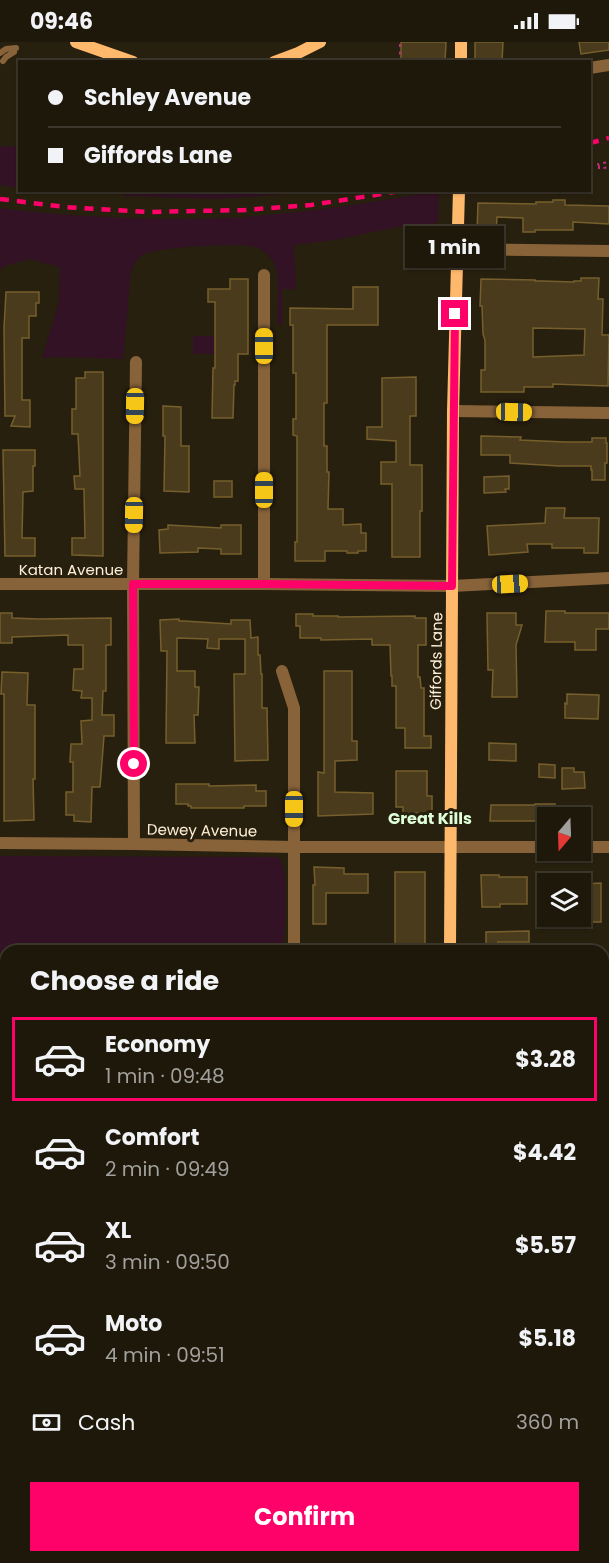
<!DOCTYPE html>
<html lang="en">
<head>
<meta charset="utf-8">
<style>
  :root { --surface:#1e180b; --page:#262114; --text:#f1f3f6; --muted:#a1a09d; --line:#3c372c; --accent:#ff0269 }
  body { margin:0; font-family:Poppins,sans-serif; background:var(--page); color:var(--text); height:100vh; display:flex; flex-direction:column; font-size:22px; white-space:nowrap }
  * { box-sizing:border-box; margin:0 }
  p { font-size:20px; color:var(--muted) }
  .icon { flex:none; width:33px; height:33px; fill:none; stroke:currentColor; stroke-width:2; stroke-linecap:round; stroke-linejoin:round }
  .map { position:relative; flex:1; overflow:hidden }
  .side { position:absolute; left:0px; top:903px; width:609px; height:618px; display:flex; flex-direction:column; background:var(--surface); border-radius:18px 18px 0 0; box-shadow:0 2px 4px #0004,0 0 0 2px var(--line) }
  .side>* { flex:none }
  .hud { position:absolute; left:18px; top:18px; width:573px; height:132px; border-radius:0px; box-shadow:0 2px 4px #0004,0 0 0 2px var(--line); display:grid; align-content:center; height:132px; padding:0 30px; background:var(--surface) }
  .needle { width:39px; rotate:199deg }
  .buttons { position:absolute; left:537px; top:765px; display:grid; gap:12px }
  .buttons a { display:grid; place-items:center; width:54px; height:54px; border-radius:0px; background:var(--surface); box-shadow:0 2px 4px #0004,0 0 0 2px var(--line); font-size:30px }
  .end { position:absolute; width:27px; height:27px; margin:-14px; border:8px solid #ff0269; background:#fff; box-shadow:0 0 0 3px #fff }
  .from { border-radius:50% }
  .bubble { position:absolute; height:42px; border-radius:0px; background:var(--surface); box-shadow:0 2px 4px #0004,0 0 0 2px var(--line); font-size:20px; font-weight:700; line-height:42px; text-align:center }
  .car { position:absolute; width:18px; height:36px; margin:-18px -9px; border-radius:8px; box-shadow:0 0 4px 2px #0007; background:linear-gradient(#f5c518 24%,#345 0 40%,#f5c518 0 76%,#345 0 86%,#f5c518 0) }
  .hud b { display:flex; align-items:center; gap:21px; height:57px; font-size:22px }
  .hud b+b { border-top:2px solid var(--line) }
  .hud i { width:15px; height:15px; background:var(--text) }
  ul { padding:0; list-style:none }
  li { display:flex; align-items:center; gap:18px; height:84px; margin:0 12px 9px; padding:0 18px; border:3px solid transparent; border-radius:0px }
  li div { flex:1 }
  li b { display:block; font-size:22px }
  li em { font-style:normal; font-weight:700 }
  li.current { border-color:var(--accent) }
  li>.icon { width:54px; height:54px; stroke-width:1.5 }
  h2 { padding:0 30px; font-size:27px; line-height:72px }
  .pay { display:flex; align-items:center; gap:15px; height:66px; padding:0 30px; font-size:22px }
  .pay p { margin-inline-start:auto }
  .button { display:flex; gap:12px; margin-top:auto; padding:12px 30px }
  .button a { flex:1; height:69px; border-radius:0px; background:var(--accent); color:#fff; font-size:24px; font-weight:700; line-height:69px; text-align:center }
  .status { display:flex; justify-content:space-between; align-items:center; height:42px; padding:0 30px; background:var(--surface); direction:ltr }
  .status svg { height:16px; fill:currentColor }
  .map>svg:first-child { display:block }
  .green { fill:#321224 }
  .building { fill:#493b1b; stroke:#765f2d; stroke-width:1.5; fill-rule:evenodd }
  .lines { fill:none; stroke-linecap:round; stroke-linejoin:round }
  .path { stroke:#bc2e7e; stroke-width:2; stroke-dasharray:3 4.5; stroke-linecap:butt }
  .lane { stroke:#88633a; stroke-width:6 }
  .street { stroke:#88633a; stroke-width:12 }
  .secondary { stroke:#ffb96d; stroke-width:12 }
  .rail { stroke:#ff0269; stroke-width:4.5; stroke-dasharray:9 8; stroke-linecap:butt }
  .route { stroke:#ff0269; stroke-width:8 }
  .labels { text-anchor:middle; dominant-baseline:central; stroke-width:6; stroke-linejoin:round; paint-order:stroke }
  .street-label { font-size:15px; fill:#ffefd6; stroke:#28200f }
  .neighbourhood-label { font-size:16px; font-weight:bold; fill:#deffd8; stroke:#28200f }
</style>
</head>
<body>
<div class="status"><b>09:46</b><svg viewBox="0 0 49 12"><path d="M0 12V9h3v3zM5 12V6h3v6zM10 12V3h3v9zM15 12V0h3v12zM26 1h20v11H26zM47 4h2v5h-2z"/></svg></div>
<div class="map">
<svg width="609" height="1521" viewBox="0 0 609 1521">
  <rect width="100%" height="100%" fill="#28200f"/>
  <g class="green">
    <path d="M8 104 19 105V146L0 143V105Z"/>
    <path d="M115 149H315L262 154 216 157 125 154 120 149Z"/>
    <path d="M439 149 438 181 397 185 335 198 294 203 296 247H282V283L277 282C277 270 280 232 275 223 271 215 263 207 255 205 239 200 159 205 144 212 137 216 134 222 131 230L123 317 60 315 42 316 59 260 60 225 30 217 4 224 0 228V166C28 170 57 172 86 174 121 176 156 177 191 177 274 176 357 163 439 149Z"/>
    <rect x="193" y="294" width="22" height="18"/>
    <path d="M0 814 278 815C291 826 284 891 283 909H6V1054H0Z"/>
  </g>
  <g class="building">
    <path d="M401 0H446L445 20H401Z"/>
    <path d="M475 0H503L502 20H475Z"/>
    <path d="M579 0H609V8L581 12Z"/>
    <path d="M553 158H565V163L609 164V182L573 180V188H535V190H523V176L497 175 496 190H477L478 161 536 162V160H553Z"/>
    <path d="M581 236H599L598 257H603L602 293H609L608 344 553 342V345H524V350H481V328H485V298L483 292 482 264H480L481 237 535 238V239H542L574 240V239H581ZM533 286 585 287 584 313 533 315Z"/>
    <path d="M230 237H248V312H238V339H235V343H234L233 376H212L213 326H215V260H208V247H230Z"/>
    <path d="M353 245H378V283H327V361H324V404H327V430H329L328 467H343V483L361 482V491H366V509H358V511H347V509H325V519H295V500H297V394L293 393V377H296V331H293V283H290V266L353 267Z"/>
    <path d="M6 250H39V261H36V274H29V296H22V358H30V385L11 384 15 374H5L4 286Z"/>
    <path d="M85 330H103V514L72 513V496H85L84 447H75L74 434H80L78 392H72V367H76V336H85Z"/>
    <path d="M416 335V374H410V423H422V469H420V515H392V442H381V420H396V399L367 397V385H382V336Z"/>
    <path d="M163 364 181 365V404H189V450L164 449 165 394H163Z"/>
    <path d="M481 394 521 395 520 398 565 400H592V396H606V401H607V421H605V438H592V428H591V424H559L510 421V413H481Z"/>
    <path d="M3 408H35V424H33V449L23 450 22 496H35V514H5Z"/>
    <path d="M509 434V447H505L506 450 484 451V435Z"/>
    <rect x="214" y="439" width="18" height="16"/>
    <path d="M546 466H565L564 476H599L598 511H584V506H552V502H527L528 510 489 513 487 484 545 481Z"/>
    <path d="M168 483 221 486V483H241V512H221V507L198 506V510L160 511 159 488 168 487Z"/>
    <path d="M546 569H565V571H609V587H596V608H575V600H545Z"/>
    <path d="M0 571H12V576L39 577 111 576V603H106V649H103L102 673H114V694H104L100 745H92L91 780 74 779V773H66V750H73V720H70L71 702H82L81 679 92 678V656H81L82 649 73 648 74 627H83V603H68V593L12 595V601H0Z"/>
    <path d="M487 571H516V583H522L516 603 517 655H492L493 628H488Z"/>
    <path d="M296 572H313V574H338V575L415 574V576H426V603H418V635H420L421 646H424V694H431V706H405V686H396V644H392V634H391L390 603H372V597L321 598V596H300V584H296Z"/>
    <path d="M179 577V579H184L231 582V578H250L251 596 258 595V613H260L261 632H262V666H267L268 718 235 719 234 632H245V597H219V607L207 606 208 597 177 596V629H195V645H199L198 673H194L195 701H166L167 609H161L160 578Z"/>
    <path d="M324 629H352V699H357V718L335 719V750L373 751V772L318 774V730L324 731Z"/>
    <path d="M2 630 28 631 27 663H35V737H33L34 778 4 779V652H1Z"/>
    <path d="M567 652 599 653 598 677 565 676V661L567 662Z"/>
    <path d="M489 701 516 702V719L489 718Z"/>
    <path d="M539 722 555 723V736L539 735Z"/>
    <path d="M562 726H574V730H584L585 746 562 747Z"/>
    <path d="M396 729H427V754H432V771H403V765H396Z"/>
    <path d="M176 742H209V744L256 743V749H266V764H244V766H191V764H188V762H176Z"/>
    <path d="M535 762H555V776H548V779H490L491 763H535Z"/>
    <path d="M314 825 344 826V832H368V851H326V882H313V843H315Z"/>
    <rect x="395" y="830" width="30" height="79"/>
    <path d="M481 833H499V835H527V862H500V865H482Z"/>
    <path d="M601 841V880H584L583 842Z"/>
    <path d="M529 889V900H498V903H486V890Z"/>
  </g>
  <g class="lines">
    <g class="path">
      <path d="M400 20V0"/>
      <path d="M599 124 598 122 609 120"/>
      <path d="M599 124V127L609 125"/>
      <path d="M493 149 494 148"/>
    </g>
    <g class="lane">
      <path d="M0 11 6 7 16 6"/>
      <path d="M3 19 6 15 14 10"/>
    </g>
    <g class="street">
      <path d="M590 26 609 23"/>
      <path d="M456 207 609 209"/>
      <path d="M264 233V542"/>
      <path d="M453 369 609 371"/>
      <path d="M0 542H264L452 544 609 536"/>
      <path d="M282 629 294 666V909"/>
      <path d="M0 801 134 802 295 805H548"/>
      <path d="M134 802 133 542 136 320"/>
      <path d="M580 805H609"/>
      <path d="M603 1017H609"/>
      <path d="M0 1158H6"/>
      <path d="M0 1349 6 1348"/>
      <path d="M292 1521V1515"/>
    </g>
    <g class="secondary">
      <path d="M76 0 133 20"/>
      <path d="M461 0V20"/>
      <path d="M274 20 298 11 320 0"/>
      <path d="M450 909 453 369 459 148"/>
      <path d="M447 1521V1515"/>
    </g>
    <g class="rail">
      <path d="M590 101 609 96"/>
      <path d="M0 157 65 165 148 170 245 168 311 163 407 148"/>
    </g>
  </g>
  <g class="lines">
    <path class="route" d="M134 722 133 542H264L452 544 455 272"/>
  </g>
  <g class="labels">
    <g class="street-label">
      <text x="71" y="527">Katan Avenue</text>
      <text transform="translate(436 619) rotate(-89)">Giffords Lane</text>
      <text transform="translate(202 788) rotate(1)">Dewey Avenue</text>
    </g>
    <g class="neighbourhood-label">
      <text x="430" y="776">Great Kills</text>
    </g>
  </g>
</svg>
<div class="buttons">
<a><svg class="needle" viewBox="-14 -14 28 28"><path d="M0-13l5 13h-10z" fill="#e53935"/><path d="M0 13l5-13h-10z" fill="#a1a09d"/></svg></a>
<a><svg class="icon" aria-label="layers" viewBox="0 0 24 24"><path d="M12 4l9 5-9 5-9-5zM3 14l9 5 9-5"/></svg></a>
</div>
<i class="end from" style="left:134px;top:722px"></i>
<i class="end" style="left:455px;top:272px"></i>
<div class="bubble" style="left:405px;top:184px;width:99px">1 min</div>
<i class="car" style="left:264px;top:304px;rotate:0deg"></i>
<i class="car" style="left:135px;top:364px;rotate:181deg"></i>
<i class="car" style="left:514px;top:370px;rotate:91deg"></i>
<i class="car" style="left:264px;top:448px;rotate:0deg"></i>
<i class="car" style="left:134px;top:473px;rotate:181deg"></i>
<i class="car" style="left:510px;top:542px;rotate:87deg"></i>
<i class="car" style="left:294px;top:767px;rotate:180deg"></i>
<div class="hud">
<b><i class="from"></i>Schley Avenue</b>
<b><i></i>Giffords Lane</b>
</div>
<section class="side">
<h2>Choose a ride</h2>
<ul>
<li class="current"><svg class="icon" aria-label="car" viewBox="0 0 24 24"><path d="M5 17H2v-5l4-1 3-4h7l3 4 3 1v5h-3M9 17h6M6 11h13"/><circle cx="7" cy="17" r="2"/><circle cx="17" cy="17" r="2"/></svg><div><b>Economy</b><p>1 min · 09:48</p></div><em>$3.28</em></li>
<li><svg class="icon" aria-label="car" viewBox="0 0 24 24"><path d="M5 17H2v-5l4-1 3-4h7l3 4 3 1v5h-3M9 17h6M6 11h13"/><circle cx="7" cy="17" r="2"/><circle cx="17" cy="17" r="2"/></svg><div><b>Comfort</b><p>2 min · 09:49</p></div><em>$4.42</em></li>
<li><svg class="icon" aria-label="car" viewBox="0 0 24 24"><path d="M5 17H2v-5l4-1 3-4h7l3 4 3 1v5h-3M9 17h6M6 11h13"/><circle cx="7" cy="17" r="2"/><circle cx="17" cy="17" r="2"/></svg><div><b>XL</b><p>3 min · 09:50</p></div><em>$5.57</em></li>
<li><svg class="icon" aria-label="car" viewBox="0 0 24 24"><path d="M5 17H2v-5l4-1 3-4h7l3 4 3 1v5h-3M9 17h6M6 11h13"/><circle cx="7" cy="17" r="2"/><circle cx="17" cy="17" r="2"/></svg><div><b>Moto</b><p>4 min · 09:51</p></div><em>$5.18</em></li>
</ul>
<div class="pay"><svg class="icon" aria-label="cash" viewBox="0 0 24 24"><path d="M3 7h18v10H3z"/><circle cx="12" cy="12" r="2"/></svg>Cash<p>360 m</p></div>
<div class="button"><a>Confirm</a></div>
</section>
</div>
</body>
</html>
